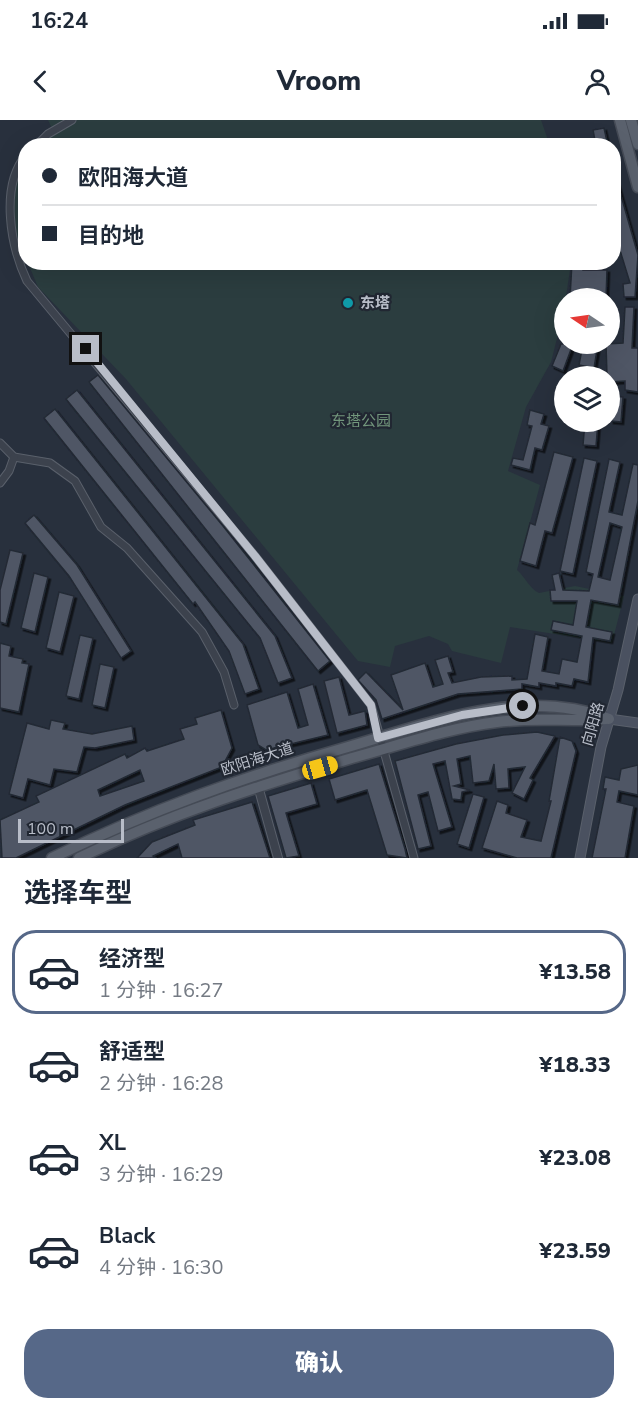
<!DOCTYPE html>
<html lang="zh">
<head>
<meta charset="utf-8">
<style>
  :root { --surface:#fff; --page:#f2f2f3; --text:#1f2937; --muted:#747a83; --line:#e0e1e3; --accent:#566888 }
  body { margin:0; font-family:"Nunito Sans","Noto Sans SC",sans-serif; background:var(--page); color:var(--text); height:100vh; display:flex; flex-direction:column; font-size:22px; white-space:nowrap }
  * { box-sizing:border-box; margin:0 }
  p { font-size:20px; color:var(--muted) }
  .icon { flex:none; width:33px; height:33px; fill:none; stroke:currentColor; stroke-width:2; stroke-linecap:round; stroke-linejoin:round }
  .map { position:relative; height:738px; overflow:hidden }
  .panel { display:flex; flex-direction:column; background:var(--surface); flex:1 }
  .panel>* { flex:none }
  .hud { position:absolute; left:18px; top:18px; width:603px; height:132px; border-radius:24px; box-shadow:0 6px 24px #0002; display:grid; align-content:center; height:132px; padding:0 24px; background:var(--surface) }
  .needle { width:39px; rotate:283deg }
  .controls { position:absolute; left:554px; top:168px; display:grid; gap:12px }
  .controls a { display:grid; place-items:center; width:66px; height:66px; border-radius:50%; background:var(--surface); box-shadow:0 6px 24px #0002; font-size:30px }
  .scale { position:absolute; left:18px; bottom:15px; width:106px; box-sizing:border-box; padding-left:6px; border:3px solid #b8bdc8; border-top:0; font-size:16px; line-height:21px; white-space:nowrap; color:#b8bdc8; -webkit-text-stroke:4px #212732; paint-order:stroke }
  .end { position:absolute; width:27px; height:27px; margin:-14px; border:8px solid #b8bdc8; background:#111; box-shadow:0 0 0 3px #111 }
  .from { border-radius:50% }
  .car { position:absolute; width:18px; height:36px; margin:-18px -9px; border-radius:8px; box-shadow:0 0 4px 2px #0007; background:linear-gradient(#f5c518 24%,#345 0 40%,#f5c518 0 76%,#345 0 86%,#f5c518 0) }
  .hud b { display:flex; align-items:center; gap:21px; height:57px; font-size:22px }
  .hud b+b { border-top:2px solid var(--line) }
  .hud i { width:15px; height:15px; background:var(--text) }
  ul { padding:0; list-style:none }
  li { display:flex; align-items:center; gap:18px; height:84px; margin:0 12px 9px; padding:0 12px; border:3px solid transparent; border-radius:24px }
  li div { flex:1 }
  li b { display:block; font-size:22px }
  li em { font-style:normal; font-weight:800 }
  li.on { border-color:var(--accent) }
  li>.icon { width:54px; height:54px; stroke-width:1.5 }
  h2 { padding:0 24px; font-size:27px; line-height:72px }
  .primary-button { display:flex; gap:12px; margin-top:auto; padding:12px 24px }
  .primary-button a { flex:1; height:69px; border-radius:24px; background:var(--accent); color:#fff; font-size:24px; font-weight:800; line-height:69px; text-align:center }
  .status { display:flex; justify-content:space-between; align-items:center; height:42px; padding:0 30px; background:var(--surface); direction:ltr }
  .status svg { height:16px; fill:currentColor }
  header { display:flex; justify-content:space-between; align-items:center; height:78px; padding:0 24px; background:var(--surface); font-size:27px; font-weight:800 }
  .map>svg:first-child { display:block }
  .green { fill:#2b3d3f }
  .building { fill:#4f5765; stroke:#232934; stroke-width:1.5; fill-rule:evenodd; filter:url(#shadow) }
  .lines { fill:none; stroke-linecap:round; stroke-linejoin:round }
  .minor-casing { stroke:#5a606b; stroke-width:9 }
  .tertiary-casing { stroke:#5a606b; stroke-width:10 }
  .secondary-casing { stroke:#5a606b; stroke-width:11 }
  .primary-casing { stroke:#454b56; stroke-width:13 }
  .minor { stroke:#3c424d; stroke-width:7 }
  .tertiary { stroke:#3c424d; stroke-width:8 }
  .secondary { stroke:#4a5160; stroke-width:9 }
  .primary { stroke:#5a616d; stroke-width:10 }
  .route { stroke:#b8bdc8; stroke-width:8 }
  .culture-dot { fill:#0f9aa8; stroke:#212732; stroke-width:2 }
  .labels { text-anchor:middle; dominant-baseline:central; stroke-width:4.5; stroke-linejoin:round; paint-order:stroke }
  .poi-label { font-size:15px; font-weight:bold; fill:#b8bdc8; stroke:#212732; text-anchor:start }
  .park-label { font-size:15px; fill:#72967c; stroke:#212732 }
  .street-label { font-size:15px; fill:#b8bdc8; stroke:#212732 }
</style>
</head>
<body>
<div class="status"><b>16:24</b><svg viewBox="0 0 49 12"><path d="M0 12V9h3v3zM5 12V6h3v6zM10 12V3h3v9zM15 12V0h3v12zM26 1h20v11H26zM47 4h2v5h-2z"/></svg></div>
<header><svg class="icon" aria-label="back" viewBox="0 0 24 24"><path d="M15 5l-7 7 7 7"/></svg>Vroom<svg class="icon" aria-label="person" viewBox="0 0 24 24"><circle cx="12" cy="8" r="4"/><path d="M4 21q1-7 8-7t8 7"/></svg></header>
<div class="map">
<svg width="638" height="738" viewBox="0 0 638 738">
  <defs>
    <filter id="shadow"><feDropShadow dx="2.5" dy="2.5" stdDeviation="0" flood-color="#0009"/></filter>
  </defs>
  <rect width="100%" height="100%" fill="#28303d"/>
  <g class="green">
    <path d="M48 0H541L549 23 573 22 574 25 38 26 54 13Z"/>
    <path d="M25 38V138L11 105 16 48Z"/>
    <path d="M28 143H571L564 190 551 242 526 287 508 351 540 365 517 450C525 457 530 469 539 473L575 466 624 476 612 523 510 507 501 543 452 531 448 524 429 516 395 526 390 547 358 541 126 259 38 167Z"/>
  </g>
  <g class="building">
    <path d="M604 8 608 26H596L593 10Z"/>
    <path d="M616 58 638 135 635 177H624L623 164 630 163 619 127 614 129V103L619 101 614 84Z"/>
    <path d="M572 142H583V150H607L606 178H570Z"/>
    <path d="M625 187H634L632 228H638V272L625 270V261L609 262V256H607L606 224 623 223Z"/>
    <path d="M561 224H573L563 251 552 246Z"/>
    <path d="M583 224H598L594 248 579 245Z"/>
    <path d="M98 255 223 406 330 541 318 551 89 262Z"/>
    <path d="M77 270 275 516 292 558 278 563 260 518 66 279Z"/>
    <path d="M614 276 623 277 621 302 611 301Z"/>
    <path d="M55 289 243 524 259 569 245 574 229 531 195 482 193 484 44 298Z"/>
    <path d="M530 290 544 294 541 304 549 306 542 330 535 328 530 350 511 345 513 338 523 340 532 306 527 305Z"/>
    <path d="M585 302H598L596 326 583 325Z"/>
    <path d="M554 332 573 337 552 413 545 411 536 446 520 441 530 403 535 405Z"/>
    <path d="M584 338 597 341 573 454 560 451Z"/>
    <path d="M609 339 620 342 609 392 622 395 633 344 638 345V381L618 485 591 480 586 507 612 512 610 521 593 518 588 562 574 559 572 566 556 563V566L539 563V567L522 564V569L458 574 382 599 376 580 358 560 366 552 403 590 391 555 425 543 433 567 443 564 435 540 448 536 453 552 448 553 452 563 481 557 512 556V560L527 559 535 514 548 517 542 551 559 554 562 539 577 542 582 516 551 510 553 501 573 505 577 481H551L550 470H555L552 455 559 453 563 470 589 471 593 454 586 452ZM610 403 622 407 610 460 598 457Z"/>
    <path d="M34 395 77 445 131 531 121 538 69 456 25 403Z"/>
    <path d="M10 430 23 433 6 504 0 502V470Z"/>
    <path d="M34 453 48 457 35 512 21 508Z"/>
    <path d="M59 472 74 476 60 532 46 528Z"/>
    <path d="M80 515 93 518 79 579 66 576Z"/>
    <path d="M0 523 11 526 9 536 23 539 22 543 29 544 19 592 0 588Z"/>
    <path d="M100 544 114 547 105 588 92 585Z"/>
    <path d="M339 557 349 595 365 591 367 605 337 613 324 561Z"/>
    <path d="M313 564 328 615 266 630 258 625 247 585 287 572 298 608 308 605 298 569Z"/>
    <path d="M221 590 232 628 222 647 125 685 16 738H2L0 700 39 682 36 676 125 634 127 638 145 628 147 631 184 619 180 609 197 604 195 598ZM140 650 144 661 100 676 98 670Z"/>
    <path d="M51 600 65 603 63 609 92 614 132 606 134 620 95 628 84 627 77 652 54 649 50 665 28 659 23 678 9 674 27 603 49 609Z"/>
    <path d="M537 612 555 616 530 658 533 660 524 679 512 673 525 647 508 649 509 668 496 669 494 644 489 661 473 663 470 636 457 639 461 664 454 666 470 670 462 672 461 680 452 679 445 641 433 644 452 707 438 711 428 672 418 675 431 726 418 729 395 641 456 624 503 615Z"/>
    <path d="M560 617 572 621 576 631 551 738H517L482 728 497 681 508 685 506 693 527 700 521 717 541 721 551 681H549Z"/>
    <path d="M379 644 405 729 407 738 387 735 367 670 335 680 329 659Z"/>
    <path d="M638 645V675L619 671 617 682 634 686 625 738H592L606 669H603L605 657 619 660 621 649Z"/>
    <path d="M311 663 317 684 286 693 299 736 286 738 268 676Z"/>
    <path d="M473 674 484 677 469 728 457 724Z"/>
    <path d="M252 682 270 738H182L178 724 153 736 156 738H137L152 722 195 705 193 700Z"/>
  </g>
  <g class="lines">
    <g class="minor-casing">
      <g id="minor">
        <path d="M36 26 48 14 72 0"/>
        <path d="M26 35C0 66 10 125 27 161L255 436 371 585 414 738"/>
        <path d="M0 323 14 337 50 343 75 361 101 407 127 428 202 512 224 552 234 585"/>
        <path d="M0 363 9 351 14 337"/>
      </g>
    </g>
    <g class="tertiary-casing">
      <path id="tertiary" d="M258 666 278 738"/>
    </g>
    <g class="secondary-casing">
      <g id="secondary">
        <path d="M609 599 638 603"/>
        <path d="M580 738 601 627 618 570 638 479"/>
      </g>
    </g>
    <g class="primary-casing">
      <g id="primary">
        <path d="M620 0 638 67"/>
        <path d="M631 0 638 24"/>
        <path d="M52 738C150 690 243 657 348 627 430 603 525 566 609 599"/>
        <path d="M79 738C167 695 258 666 352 638 400 625 448 608 497 602 534 597 569 602 606 599"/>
      </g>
    </g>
    <use href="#minor" class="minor"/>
    <use href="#tertiary" class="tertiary"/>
    <use href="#secondary" class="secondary"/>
    <use href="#primary" class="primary"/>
  </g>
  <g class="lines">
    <path class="route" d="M86 229 255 436 371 585 378 618 462 595 523 586"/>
  </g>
  <circle class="culture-dot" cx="348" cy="183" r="6"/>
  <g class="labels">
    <g class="poi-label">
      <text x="360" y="183">东塔</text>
    </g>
    <g class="park-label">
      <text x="361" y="301">东塔公园</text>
    </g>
    <g class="street-label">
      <text transform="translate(593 604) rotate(-74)">向阳路</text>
      <text transform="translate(257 639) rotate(-18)">欧阳海大道</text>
    </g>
  </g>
</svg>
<div class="controls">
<a><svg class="needle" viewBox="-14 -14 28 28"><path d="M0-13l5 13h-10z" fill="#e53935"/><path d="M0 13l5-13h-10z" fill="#747a83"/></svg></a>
<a><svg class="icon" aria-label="layers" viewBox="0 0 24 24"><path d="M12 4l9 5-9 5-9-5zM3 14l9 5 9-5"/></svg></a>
</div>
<div class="scale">100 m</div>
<i class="end from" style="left:523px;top:586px"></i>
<i class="end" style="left:86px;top:229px"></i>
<i class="car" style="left:320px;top:648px;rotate:74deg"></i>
<div class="hud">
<b><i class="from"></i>欧阳海大道</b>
<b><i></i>目的地</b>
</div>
</div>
<section class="panel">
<h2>选择车型</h2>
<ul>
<li class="on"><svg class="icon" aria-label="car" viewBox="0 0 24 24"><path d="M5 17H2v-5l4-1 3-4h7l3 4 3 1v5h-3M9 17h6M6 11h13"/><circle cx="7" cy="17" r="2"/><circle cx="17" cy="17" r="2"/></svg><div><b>经济型</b><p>1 分钟 · 16:27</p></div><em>¥13.58</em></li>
<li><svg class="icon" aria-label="car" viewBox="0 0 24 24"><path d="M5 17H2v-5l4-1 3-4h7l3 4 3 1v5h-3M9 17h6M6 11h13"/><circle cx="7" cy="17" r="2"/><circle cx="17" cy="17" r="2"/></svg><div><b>舒适型</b><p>2 分钟 · 16:28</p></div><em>¥18.33</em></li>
<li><svg class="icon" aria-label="car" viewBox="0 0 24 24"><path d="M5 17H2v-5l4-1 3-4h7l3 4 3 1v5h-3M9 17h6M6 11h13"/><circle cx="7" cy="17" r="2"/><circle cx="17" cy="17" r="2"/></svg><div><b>XL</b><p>3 分钟 · 16:29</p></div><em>¥23.08</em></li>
<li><svg class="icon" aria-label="car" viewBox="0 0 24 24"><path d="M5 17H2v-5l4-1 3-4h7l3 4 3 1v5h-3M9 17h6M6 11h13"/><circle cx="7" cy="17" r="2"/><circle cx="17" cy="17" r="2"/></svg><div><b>Black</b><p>4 分钟 · 16:30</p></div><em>¥23.59</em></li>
</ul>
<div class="primary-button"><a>确认</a></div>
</section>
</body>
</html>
